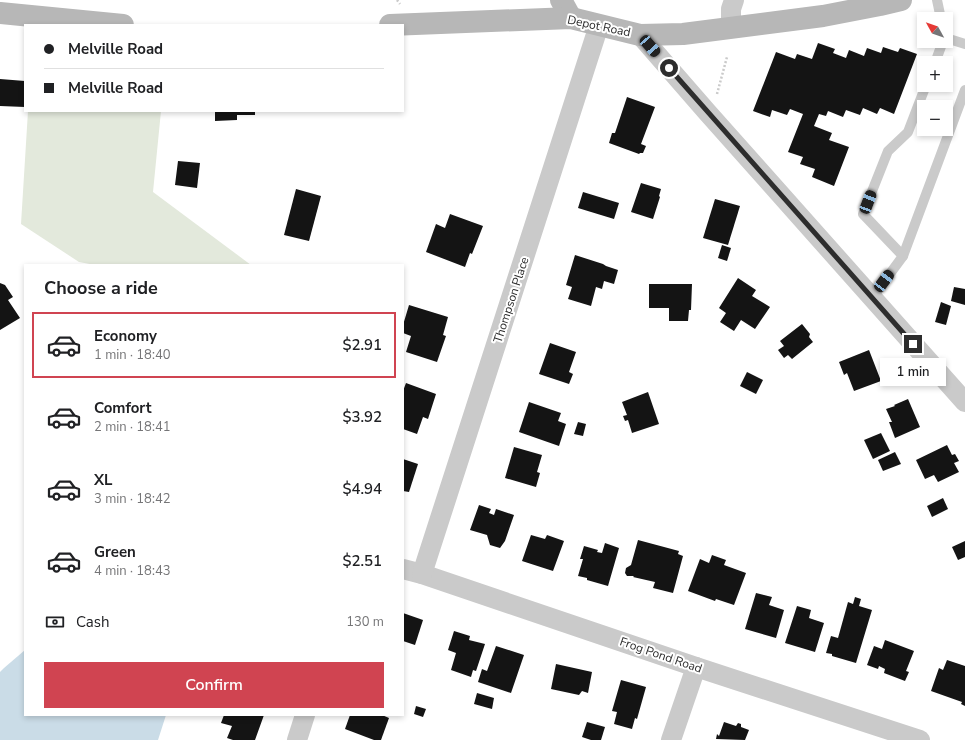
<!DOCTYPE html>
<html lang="en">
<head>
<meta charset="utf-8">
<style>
  :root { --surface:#fff; --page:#f2f2f2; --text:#202124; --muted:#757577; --line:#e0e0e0; --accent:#d04451 }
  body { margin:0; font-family:"Nunito Sans",sans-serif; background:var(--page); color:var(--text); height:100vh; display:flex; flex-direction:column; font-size:15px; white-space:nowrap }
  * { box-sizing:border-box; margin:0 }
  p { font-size:13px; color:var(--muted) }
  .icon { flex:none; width:22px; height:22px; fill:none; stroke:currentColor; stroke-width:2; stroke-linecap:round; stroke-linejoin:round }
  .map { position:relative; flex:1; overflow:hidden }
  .drawer { position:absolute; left:24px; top:264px; width:380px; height:452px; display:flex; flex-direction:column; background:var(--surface); border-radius:0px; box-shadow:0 2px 6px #0003 }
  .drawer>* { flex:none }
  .hud { position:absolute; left:24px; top:24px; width:380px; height:88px; border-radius:0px; box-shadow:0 2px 6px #0003; display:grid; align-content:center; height:88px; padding:0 20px; background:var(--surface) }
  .needle { width:26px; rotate:310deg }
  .fabs { position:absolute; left:917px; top:12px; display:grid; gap:8px }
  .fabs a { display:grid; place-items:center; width:36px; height:36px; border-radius:0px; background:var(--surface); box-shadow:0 2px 6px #0003; font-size:20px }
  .end { position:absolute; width:18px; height:18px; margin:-9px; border:5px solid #2d2d2d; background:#fff; box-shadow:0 0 0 2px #fff }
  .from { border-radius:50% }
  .bubble { position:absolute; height:28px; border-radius:0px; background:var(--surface); box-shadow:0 2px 6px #0003; font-size:13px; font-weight:600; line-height:28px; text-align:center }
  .car { position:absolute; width:12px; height:24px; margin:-12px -6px; border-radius:5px; box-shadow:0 0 3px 1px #0007; background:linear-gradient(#222 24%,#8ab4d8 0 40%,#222 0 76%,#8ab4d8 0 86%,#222 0) }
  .hud b { display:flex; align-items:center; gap:14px; height:38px; font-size:15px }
  .hud b+b { border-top:1px solid var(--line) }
  .hud i { width:10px; height:10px; background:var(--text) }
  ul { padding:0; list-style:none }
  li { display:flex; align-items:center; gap:12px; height:66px; margin:0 8px 6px; padding:0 12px; border:2px solid transparent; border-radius:0px }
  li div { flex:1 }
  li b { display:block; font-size:15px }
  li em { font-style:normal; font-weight:600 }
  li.current { border-color:var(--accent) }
  li>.icon { width:36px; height:36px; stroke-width:1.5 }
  h2 { padding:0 20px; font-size:18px; line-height:48px }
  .pay { display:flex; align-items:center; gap:10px; height:44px; padding:0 20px; font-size:15px }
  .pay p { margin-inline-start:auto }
  .action { display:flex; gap:8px; margin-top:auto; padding:8px 20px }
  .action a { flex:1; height:46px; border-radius:0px; background:var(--accent); color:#fff; font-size:16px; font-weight:600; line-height:46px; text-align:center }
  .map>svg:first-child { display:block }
  .green { fill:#e3e9dc }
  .water { fill:#cadce7 }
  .building { fill:#141414 }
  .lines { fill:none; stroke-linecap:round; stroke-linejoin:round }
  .path { stroke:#cacaca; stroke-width:2.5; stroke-dasharray:2 2; stroke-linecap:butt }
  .lane { stroke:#cacaca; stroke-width:10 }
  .street { stroke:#cacaca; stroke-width:20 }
  .secondary { stroke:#b7b7b7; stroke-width:22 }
  .route { stroke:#2d2d2d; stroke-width:5 }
  .labels { text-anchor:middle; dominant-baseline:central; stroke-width:4; stroke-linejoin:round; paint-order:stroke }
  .street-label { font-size:12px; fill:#2d2d2d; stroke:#fff }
</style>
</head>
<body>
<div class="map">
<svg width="965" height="740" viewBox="0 0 965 740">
  <rect width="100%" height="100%" fill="#fff"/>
  <path class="green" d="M28 111H161L153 192 251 265H95L79 262 21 224Z"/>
  <path class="water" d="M25 650V715H166L158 740H0V672L4 668Z"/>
  <g class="building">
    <path d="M818 43 835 49 833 53 846 58 849 50 864 56 867 48 881 53 883 47 898 52 900 48 917 54 894 114 880 108 877 114 863 108 860 115 846 110 843 117 828 111 826 116 819 114 814 126 832 133 829 140 849 147 834 186 812 177 815 169 800 164 803 157 788 152 803 114 790 109 787 115 772 110 770 117 753 111 776 52 795 59 797 54 812 59Z"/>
    <path d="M0 79 25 81V107L0 106Z"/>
    <path d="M627 97 655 107 641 144 646 146 643 153H640L639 154 609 143 612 133H615Z"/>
    <path d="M215 111H255V115H237V120L215 121Z"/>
    <path d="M178 161 200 163 197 188 175 185Z"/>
    <path d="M641 183 661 189 659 196 660 197 653 219 631 212Z"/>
    <path d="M296 189 321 196 309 241 284 235Z"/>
    <path d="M583 192 619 203 614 219 578 208Z"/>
    <path d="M715 199 740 206 728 245 703 238Z"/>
    <path d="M450 214 483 226 472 254 470 253 465 267 426 252 436 224 445 228Z"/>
    <path d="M722 245 731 248 727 261 718 258Z"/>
    <path d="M575 255 603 264 606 266 618 270 614 284 604 281 602 289 596 287 591 306 568 299 572 287 566 285Z"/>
    <path d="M738 278 756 290 752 296 770 307 755 329 741 320 734 331 720 322 726 313 719 308Z"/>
    <path d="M0 283 5 285 13 297 8 300 20 318 0 330Z"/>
    <path d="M649 284H692L691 310H689L688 321H669V308H649Z"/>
    <path d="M954 287 965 289V305L951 301Z"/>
    <path d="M941 302 951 306 946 325 935 322Z"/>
    <path d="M409 305 448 317 443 335 446 336 437 362 406 352 411 336 403 333V325Z"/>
    <path d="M802 324 810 334 809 337 813 342 792 359 788 355 784 358 778 350 784 346 780 341Z"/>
    <path d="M550 343 576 352 569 372 573 374 569 384 539 374Z"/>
    <path d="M869 350 881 381 854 391 847 373 844 375 839 362Z"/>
    <path d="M747 372 763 380 756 394 740 386Z"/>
    <path d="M406 383 436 394 428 419 423 417 417 434 403 429V391Z"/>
    <path d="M648 392 659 424 632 433 628 420 625 421 623 416 627 415 622 402Z"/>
    <path d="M908 399 920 427 895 438 889 422H892L886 409 895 406 894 405Z"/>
    <path d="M529 402 561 413 558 421 566 424 559 446 519 432Z"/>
    <path d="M578 422 586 424 583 436 574 434Z"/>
    <path d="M881 433 890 451 873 459 864 440Z"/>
    <path d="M947 445 952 455 955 454 959 461 954 463 959 472 938 482 934 475 925 479 916 460Z"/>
    <path d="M514 447 542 455 537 472 540 473 536 487 505 478Z"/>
    <path d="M895 452 901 464 883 471 878 460Z"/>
    <path d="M403 459 418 464 409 492 403 491Z"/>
    <path d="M943 498 948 509 932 517 927 506Z"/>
    <path d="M479 505 491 509 489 513 494 515 496 509 514 515 505 541 500 548 490 545 487 535 470 530Z"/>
    <path d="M531 535 545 539 547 535 564 541 553 571 522 561Z"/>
    <path d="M638 540 679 551 678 554 683 556 673 593 653 588 655 582 633 577 634 576H627L625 573 626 568 631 565Z"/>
    <path d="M965 541V557L958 560 952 547Z"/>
    <path d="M605 543 619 548 608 586 587 580V578L578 576 583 559H580L584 546 598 550 597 552 602 553Z"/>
    <path d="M712 555 726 560 724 565 746 573 734 605 716 599 715 601 688 591 700 559 709 563Z"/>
    <path d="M756 593 772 597 769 605 784 610 776 638 745 629Z"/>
    <path d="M855 597 861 599 859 606 872 610 856 663 832 656V654L826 653 831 636 838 638 848 602 853 604Z"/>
    <path d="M797 606 811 610 809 618 824 623 815 652 785 643Z"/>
    <path d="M403 613 423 620 415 645 403 641Z"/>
    <path d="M454 631 470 636 469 640 485 644 476 671 473 670 471 677 451 670 456 653 448 650Z"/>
    <path d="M885 640 914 651 906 671 909 672 905 681 884 673 885 669 879 666 878 669 867 665 874 646 882 649Z"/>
    <path d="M496 646 524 655 511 693 478 682 482 669 487 671Z"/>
    <path d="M947 660 965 666V706L961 704 962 702 931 691 939 668 943 670Z"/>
    <path d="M556 664 592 672 588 693 582 691 579 695 551 689Z"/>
    <path d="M621 680 646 687 637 719 635 718 632 729 614 724 617 712 612 711Z"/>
    <path d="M477 693 494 698 492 709 474 704Z"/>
    <path d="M416 706 426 709 423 717 414 714Z"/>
    <path d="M224 715H264L255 740H233L227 738 232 726 221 723Z"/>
    <path d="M350 715H382L389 718 381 740H374L345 729Z"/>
    <path d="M587 722 605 727 601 740H591L582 737Z"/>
    <path d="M724 722 736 726 738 723 741 724V727L749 730 745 740 716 739 717 734 719 736Z"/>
  </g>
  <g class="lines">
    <g class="path">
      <path d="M397 0 400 4"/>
      <path d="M717 94 727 57"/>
    </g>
    <g class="lane">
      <path d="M937 0 941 19"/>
      <path d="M946 38 965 44"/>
      <path d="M935 63 943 41"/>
      <path d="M903 256 965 90"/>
      <path d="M872 298 903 256 863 214 888 151 908 132 926 85"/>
    </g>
    <g class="street">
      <path d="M731 28V9L734 0"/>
      <path d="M640 35 707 112 965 402"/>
      <path d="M403 569 422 574 696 667 920 740"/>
      <path d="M422 574 599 25"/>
      <path d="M297 740 305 715"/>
      <path d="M671 740 696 667"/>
    </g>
    <g class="secondary">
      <path d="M561 0 571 18"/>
      <path d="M0 13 123 25"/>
      <path d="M390 25 571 18 640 35 683 34 823 16 880 5 901 0"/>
    </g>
  </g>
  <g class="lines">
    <path class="route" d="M669 68 913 344"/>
  </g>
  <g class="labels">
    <g class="street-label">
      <text transform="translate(599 26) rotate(12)">Depot Road</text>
      <text transform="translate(511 300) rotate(-72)">Thompson Place</text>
      <text transform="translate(661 655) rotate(19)">Frog Pond Road</text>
    </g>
  </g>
</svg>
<div class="fabs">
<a><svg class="needle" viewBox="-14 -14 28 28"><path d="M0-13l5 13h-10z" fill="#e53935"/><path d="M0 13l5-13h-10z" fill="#757577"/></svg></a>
<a>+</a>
<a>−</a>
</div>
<i class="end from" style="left:669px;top:68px"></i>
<i class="end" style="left:913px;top:344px"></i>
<div class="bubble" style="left:880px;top:358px;width:66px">1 min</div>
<i class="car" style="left:650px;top:46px;rotate:139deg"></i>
<i class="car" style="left:868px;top:202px;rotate:21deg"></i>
<i class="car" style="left:884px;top:281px;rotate:37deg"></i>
<div class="hud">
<b><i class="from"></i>Melville Road</b>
<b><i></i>Melville Road</b>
</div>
<section class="drawer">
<h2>Choose a ride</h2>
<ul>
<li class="current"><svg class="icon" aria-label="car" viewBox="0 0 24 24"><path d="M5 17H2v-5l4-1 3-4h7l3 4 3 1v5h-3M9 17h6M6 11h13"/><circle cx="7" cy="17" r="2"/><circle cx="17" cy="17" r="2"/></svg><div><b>Economy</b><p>1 min · 18:40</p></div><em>$2.91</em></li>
<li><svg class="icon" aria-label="car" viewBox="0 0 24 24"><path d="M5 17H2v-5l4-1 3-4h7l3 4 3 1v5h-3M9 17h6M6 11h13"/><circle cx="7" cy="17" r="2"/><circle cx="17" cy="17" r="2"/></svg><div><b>Comfort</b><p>2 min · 18:41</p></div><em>$3.92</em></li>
<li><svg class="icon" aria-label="car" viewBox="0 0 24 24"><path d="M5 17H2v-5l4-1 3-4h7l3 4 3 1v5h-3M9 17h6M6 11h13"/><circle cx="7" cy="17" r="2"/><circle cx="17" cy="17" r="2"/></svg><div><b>XL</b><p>3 min · 18:42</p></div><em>$4.94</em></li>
<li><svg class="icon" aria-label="car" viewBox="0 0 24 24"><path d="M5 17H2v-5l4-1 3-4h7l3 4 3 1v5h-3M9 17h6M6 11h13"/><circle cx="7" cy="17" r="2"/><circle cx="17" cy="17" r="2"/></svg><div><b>Green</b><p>4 min · 18:43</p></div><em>$2.51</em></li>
</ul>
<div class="pay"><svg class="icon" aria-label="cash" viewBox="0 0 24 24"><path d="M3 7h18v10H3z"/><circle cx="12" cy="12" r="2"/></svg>Cash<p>130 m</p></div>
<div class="action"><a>Confirm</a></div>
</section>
</div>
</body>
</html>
